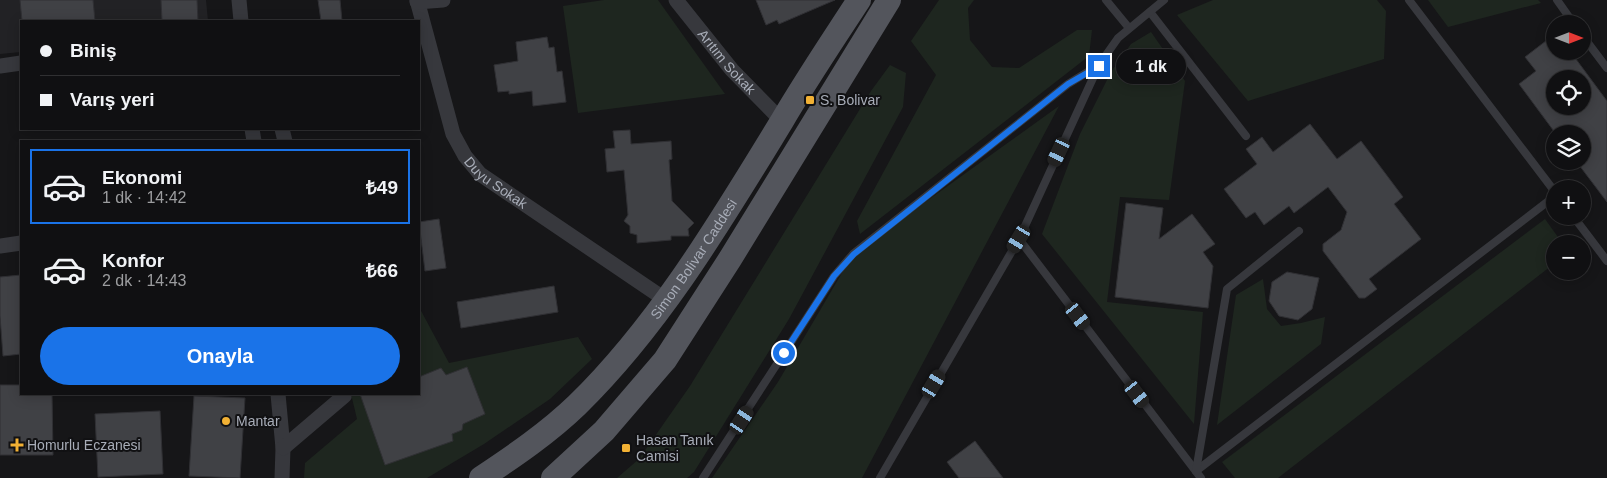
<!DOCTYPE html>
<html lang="tr">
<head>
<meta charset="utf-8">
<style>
  :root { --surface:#101012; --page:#19191b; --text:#f1f3f6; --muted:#9c9d9f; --line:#303032; --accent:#1a73e8 }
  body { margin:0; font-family:Arial,sans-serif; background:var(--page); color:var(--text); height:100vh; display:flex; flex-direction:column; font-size:19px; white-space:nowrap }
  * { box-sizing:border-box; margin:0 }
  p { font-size:16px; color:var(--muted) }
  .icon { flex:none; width:28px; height:28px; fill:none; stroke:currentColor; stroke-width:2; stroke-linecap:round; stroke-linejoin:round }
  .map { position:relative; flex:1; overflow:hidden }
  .side { position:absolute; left:20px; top:140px; width:400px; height:255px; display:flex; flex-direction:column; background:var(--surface); border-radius:0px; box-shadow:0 2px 12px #0003,0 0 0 1px var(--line) }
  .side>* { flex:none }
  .hud { position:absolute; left:20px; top:20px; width:400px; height:110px; border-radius:0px; box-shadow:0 2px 12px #0003,0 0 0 1px var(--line); display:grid; align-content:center; height:110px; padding:0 20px; background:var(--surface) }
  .needle { width:32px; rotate:90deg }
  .fabs { position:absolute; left:1546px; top:15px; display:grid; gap:10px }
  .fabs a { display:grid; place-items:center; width:45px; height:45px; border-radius:50%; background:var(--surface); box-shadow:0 2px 12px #0003,0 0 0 1px var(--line); font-size:25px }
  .end { position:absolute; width:22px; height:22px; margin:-11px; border:6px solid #1a73e8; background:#fff; box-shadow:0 0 0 2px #fff }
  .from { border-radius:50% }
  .bubble { position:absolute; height:35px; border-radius:18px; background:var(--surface); box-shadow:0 2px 12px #0003,0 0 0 1px var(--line); font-size:16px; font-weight:700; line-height:35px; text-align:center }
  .car { position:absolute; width:15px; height:30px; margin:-15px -8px; border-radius:6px; box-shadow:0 0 4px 1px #0007; background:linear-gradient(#222 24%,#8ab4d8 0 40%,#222 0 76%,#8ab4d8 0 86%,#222 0) }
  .hud b { display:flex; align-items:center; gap:18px; height:48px; font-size:19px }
  .hud b+b { border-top:1px solid var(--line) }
  .hud i { width:12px; height:12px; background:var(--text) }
  ul { padding:9px 0 0; list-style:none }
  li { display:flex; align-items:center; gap:15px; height:75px; margin:0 10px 8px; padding:0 10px; border:2px solid transparent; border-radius:0px }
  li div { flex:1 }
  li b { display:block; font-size:19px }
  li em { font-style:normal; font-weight:700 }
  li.current { border-color:var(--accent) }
  li>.icon { width:45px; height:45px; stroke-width:1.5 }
  .primary-button { display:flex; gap:10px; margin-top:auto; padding:10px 20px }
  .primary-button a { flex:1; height:58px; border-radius:30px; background:var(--accent); color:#fff; font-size:20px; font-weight:700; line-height:58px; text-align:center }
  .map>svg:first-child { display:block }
  .built { fill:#222225 }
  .green { fill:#1e261f }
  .building { fill:#404145; stroke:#303034; fill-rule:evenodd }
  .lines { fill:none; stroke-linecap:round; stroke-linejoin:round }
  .service { stroke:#37383d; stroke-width:8 }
  .minor { stroke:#37383d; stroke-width:15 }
  .primary { stroke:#53555c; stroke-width:24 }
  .route { stroke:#1a73e8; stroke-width:6 }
  .poi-dot { fill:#f2b134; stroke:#111113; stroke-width:2 }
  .labels { text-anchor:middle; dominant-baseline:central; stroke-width:4; stroke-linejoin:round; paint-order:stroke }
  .street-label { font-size:14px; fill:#a8adb8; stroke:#111113 }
  .poi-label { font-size:14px; fill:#a8adb8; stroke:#111113; text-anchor:start }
</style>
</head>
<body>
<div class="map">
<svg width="1607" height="478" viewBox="0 0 1607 478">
  <rect width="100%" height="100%" fill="#161618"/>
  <path class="built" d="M0 0H206L208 21H21V52L0 54Z"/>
  <g class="green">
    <path d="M604 0H658L725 94 578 113 563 6Z"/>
    <path d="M939 0H974L968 8 970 40 992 67 1019 68 1077 30H1092L1089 56 860 234 857 221 936 75 911 41Z"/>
    <path d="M1213 0H1377L1386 11 1384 59 1248 101 1177 15Z"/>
    <path d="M1428 0H1538L1541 3 1448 27Z"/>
    <path d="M1151 32 1185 81 1169 200 1120 197 1107 302 1203 312 1194 424 1042 234 1080 134 1111 72 1131 44Z"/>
    <path d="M890 65 906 73 903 107 789 319 694 472 687 478H617L639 459 690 386 871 91Z"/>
    <path d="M1059 106 862 478H712L778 382 853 254Z"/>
    <path d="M1545 219 1563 244H1555V263L1278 478H1235L1222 462Z"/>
    <path d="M1263 279 1267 309 1281 326 1301 323 1325 317 1321 344 1217 425 1236 295Z"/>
    <path d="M419 307 449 363 578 337 592 359 550 399 484 444 427 478H304L305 463 357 419 351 394H419Z"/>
  </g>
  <g class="building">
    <path d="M20 0H93L95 21H22Z"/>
    <path d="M161 0H197L198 21H162Z"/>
    <path d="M318 0H340L342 21H321Z"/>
    <path d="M756 0H835L779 24 777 20 766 25Z"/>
    <path d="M1555 34V51H1570L1607 101V202L1576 161H1582V134H1556L1519 84 1536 71 1525 57ZM1555 79H1582V106H1555Z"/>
    <path d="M547 37 549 48 554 47 557 72 562 71 566 102 533 106 532 91 509 94V91L498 92 494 65 518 61 516 42Z"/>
    <path d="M1310 124 1337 159 1361 141 1403 197 1394 204 1421 239 1369 279 1377 289 1365 298H1359L1323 251V244L1341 230 1347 212 1328 187 1294 213 1289 206 1264 225 1255 212 1246 218 1224 189 1257 164 1246 149 1262 137 1273 152Z"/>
    <path d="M630 130 631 144 671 141 672 159 669 160 672 201 694 223 688 229 689 236H671V240L637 243V235L630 233V226L624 221 628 215 624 170 607 172 605 149 615 148 613 131Z"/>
    <path d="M1126 203 1163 208 1159 239 1192 214 1215 244 1203 252 1213 266 1208 308 1115 297Z"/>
    <path d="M439 219 446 268 425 271 419 222Z"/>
    <path d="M1287 272 1319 278 1312 309 1298 320 1279 316 1269 301 1272 282Z"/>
    <path d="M21 275V354L3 356 0 316V277Z"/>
    <path d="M554 286 558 312 461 328 457 302Z"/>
    <path d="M467 367 485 414 463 424 462 430 452 434 453 441 385 465 360 394H419V377L441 368 446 375Z"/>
    <path d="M0 385H21V394H52L53 455H0Z"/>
    <path d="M194 396 245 398 240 478 189 476Z"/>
    <path d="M160 411 163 474 98 477 95 414Z"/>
    <path d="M975 441 1003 478H959L947 462Z"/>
  </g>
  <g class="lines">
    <g class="service">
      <path d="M1106 0 1129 28"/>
      <path d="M1409 0 1555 192"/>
      <path d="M1557 0 1574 24"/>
      <path d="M1150 12 1246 136"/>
      <path d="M1582 35 1607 68"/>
      <path d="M1573 216 1607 261"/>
      <path d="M1019 239 1201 478"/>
      <path d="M1196 471 1555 196"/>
      <path d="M1196 471 1227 289 1299 231"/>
      <path d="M703 478 834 276 853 254 1068 84 1099 65"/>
      <path d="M880 478 1019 239 1099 65 1118 38 1164 0"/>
    </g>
    <g class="minor">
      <path d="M239 0 241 21"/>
      <path id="s1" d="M417 0 453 134 465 156 480 174 666 300"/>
      <path id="s2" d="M676 0 732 70 782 121"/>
      <path d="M417 2 443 0"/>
      <path d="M0 66 21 63"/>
      <path d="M252 129 254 141"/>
      <path d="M282 129 285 141"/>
      <path d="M0 246 21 243"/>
      <path d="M278 394 283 448 282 478"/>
      <path d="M283 448 344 396 343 394"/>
    </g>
    <g class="primary">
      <path id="s3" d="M481 478C514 456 548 433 577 405 660 324 722 219 782 121 806 80 833 40 859 0"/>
      <path d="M553 478 604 431 665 360 730 259 889 0"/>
    </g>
  </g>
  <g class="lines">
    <path class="route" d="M784 353 834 276 854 254 1068 84 1099 66"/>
  </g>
  <g class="poi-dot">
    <rect x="805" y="95" width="10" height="10" rx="2.5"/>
    <circle cx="226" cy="421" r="5"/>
    <path d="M14.5 437.5h5v5h5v5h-5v5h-5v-5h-5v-5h5z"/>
    <rect x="621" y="443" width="10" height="10" rx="2.5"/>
  </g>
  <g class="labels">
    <g class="street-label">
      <text stroke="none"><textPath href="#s2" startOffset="80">Arıtım Sokak</textPath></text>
      <text stroke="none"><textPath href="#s1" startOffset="205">Duyu Sokak</textPath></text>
      <text stroke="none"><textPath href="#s3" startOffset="308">Simon Bolivar Caddesi</textPath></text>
    </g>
    <g class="poi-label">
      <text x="820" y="100">S. Bolivar</text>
      <text x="236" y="421">Mantar</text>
      <text x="636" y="440">Hasan Tanık<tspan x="636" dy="16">Camisi</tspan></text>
      <text x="27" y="445">Homurlu Eczanesi</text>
    </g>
  </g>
</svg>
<div class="fabs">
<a><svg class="needle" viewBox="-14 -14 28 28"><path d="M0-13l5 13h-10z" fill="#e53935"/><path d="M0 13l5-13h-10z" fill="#9c9d9f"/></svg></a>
<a><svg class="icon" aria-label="locate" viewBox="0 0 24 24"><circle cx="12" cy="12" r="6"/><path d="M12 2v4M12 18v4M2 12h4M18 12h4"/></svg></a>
<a><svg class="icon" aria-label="layers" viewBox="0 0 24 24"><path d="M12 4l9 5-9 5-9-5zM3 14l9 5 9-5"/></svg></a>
<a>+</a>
<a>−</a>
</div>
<i class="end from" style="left:784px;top:353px"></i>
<i class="end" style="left:1099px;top:66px"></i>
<div class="bubble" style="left:1116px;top:49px;width:70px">1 dk</div>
<i class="car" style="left:1059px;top:152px;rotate:205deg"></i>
<i class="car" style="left:1019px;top:239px;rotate:211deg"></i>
<i class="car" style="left:1078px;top:316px;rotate:143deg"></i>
<i class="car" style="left:934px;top:384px;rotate:31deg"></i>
<i class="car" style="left:1137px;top:394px;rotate:143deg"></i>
<i class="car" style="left:742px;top:420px;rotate:33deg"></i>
<div class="hud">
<b><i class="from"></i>Biniş</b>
<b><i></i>Varış yeri</b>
</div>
<section class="side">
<ul>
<li class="current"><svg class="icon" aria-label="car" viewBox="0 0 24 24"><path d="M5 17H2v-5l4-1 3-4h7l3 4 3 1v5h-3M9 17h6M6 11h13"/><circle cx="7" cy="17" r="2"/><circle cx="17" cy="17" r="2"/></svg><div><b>Ekonomi</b><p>1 dk · 14:42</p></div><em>₺49</em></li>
<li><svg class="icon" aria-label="car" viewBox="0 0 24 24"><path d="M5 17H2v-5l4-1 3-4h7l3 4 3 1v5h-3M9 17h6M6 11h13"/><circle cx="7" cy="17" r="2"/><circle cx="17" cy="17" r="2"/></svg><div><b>Konfor</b><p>2 dk · 14:43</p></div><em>₺66</em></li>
</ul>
<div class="primary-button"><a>Onayla</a></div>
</section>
</div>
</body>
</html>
